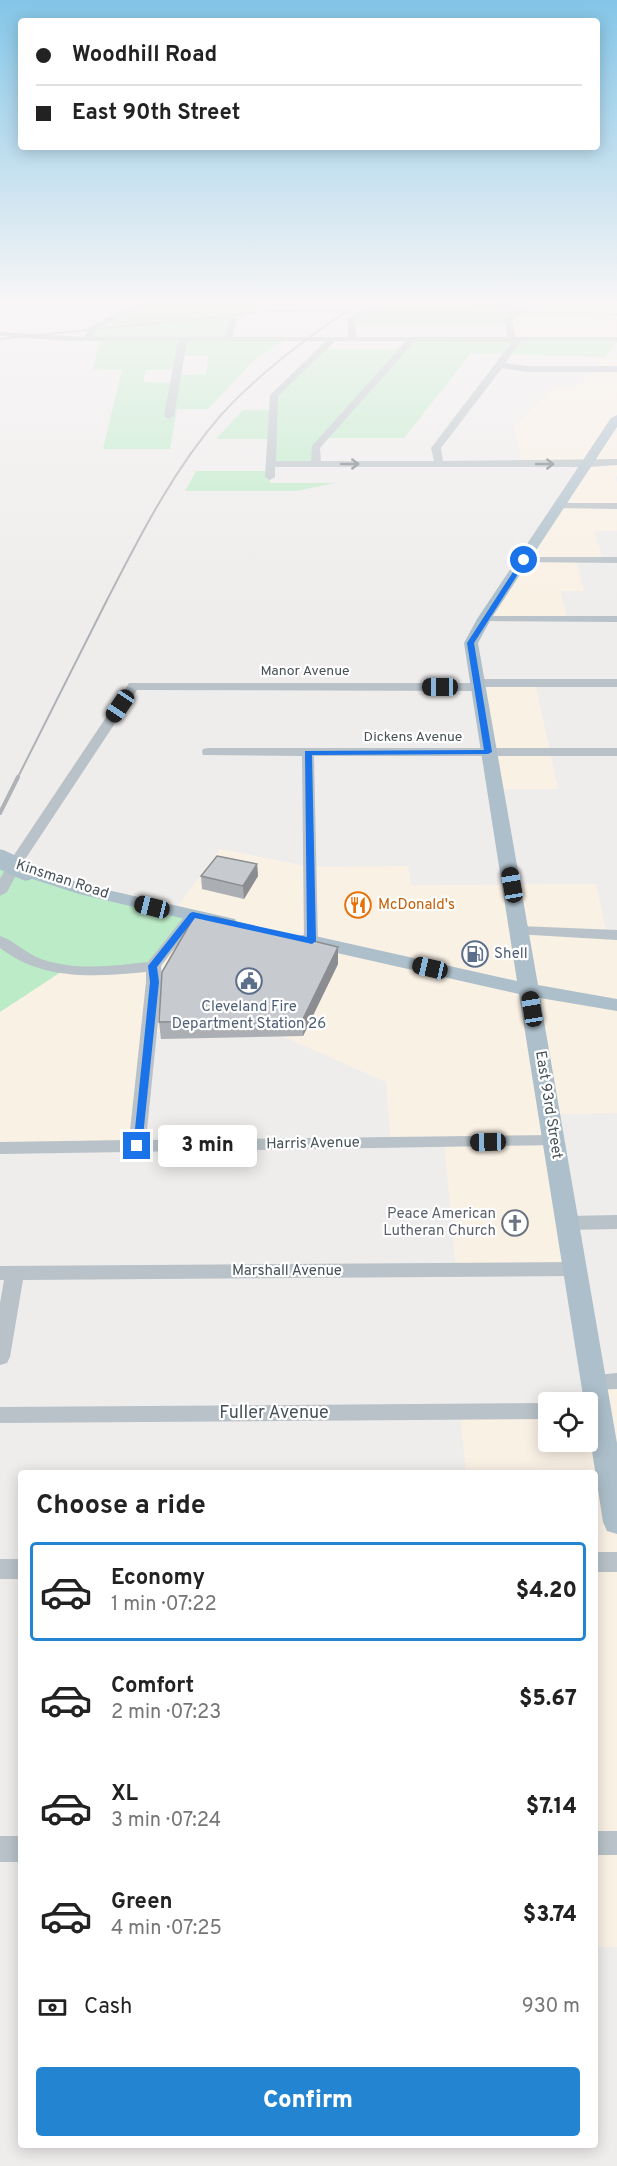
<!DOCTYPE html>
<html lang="en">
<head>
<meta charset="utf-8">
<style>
  :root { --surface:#fff; --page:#f2f2f2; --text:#222; --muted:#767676; --line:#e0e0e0; --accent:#2385d1 }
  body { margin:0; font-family:Overpass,sans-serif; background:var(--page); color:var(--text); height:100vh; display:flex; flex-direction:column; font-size:22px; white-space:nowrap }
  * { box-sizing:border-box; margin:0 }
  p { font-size:20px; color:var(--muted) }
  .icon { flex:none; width:33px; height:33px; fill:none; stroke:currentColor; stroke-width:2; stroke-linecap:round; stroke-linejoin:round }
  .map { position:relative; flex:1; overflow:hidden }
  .details { position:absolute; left:18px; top:1470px; width:580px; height:678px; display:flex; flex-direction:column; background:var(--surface); border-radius:6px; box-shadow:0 3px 15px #0003 }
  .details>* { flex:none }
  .top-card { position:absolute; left:18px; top:18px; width:582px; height:132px; border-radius:6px; box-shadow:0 3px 15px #0003; display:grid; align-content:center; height:132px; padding:0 18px; background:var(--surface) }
  .buttons { position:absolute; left:538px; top:1392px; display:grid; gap:12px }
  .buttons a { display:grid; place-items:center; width:60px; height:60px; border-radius:6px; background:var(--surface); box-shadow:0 3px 15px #0003; font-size:30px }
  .end { position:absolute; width:27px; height:27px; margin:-14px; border:8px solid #1a73e8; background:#fff; box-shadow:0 0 0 3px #fff }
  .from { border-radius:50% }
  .bubble { position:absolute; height:42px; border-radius:6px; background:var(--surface); box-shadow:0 3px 15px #0003; font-size:20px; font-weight:800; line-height:42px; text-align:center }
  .car { position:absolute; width:18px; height:36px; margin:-18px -9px; border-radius:8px; box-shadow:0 0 4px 2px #0007; background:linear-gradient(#222 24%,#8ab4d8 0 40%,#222 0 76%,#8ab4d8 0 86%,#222 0) }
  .top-card b { display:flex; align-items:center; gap:21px; height:57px; font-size:22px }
  .top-card b+b { border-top:2px solid var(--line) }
  .top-card i { width:15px; height:15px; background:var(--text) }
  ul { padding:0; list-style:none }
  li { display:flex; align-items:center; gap:18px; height:99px; margin:0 12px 9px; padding:0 6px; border:3px solid transparent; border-radius:6px }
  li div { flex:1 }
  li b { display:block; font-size:22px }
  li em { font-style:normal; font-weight:800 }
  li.on { border-color:var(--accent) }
  li>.icon { width:54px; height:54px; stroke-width:1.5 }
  h2 { padding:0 18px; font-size:27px; line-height:72px }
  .pay { display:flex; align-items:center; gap:15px; height:66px; padding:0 18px; font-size:22px }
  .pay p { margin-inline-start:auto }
  .button { display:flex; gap:12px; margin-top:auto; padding:12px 18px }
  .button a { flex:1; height:69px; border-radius:6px; background:var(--accent); color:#fff; font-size:24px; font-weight:800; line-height:69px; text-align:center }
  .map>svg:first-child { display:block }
  .commercial { fill:#faf1e5 }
  .green { fill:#bcebc8; fill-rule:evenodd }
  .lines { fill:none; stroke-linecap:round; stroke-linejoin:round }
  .minor { fill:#b8c2c8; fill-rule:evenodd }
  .major { fill:#adbfca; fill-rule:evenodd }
  .tram { stroke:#afb2b6; stroke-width:1.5 }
  .rail-far1 { stroke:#afb2b6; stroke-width:2 }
  .rail { stroke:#afb2b6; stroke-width:4 }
  .major-bridge { stroke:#adbfca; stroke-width:19 }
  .wall { fill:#abaeb2 }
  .shaded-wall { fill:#8b8d91 }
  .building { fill:#c7cacf; stroke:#8b8d91; stroke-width:1.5 }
  .oneway { stroke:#68747a }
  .route { fill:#1a73e8 }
  .labels { text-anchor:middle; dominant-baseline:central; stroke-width:4.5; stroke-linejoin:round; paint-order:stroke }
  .far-street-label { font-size:14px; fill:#465258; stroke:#fff }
  .street-label { font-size:15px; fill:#465258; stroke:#fff }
  .food-label { font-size:15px; fill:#c56008; stroke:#fff; text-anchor:start }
  .service-label { font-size:15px; fill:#4e5e75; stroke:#fff; text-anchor:start }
  .worship-label { font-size:15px; fill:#5b616d; stroke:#fff; text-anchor:end }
  .near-street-label { font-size:18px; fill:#465258; stroke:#fff }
</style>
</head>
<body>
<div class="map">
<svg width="617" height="2166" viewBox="0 0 617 2166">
  <rect width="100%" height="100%" fill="#efecec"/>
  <g class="commercial">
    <path d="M536 301H617V339H513L508 320Z"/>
    <path d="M605 357 617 359V476L615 477 617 483V531H594L603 560H576L584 591H560L567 619H484L588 465 522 464 514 427 553 387H578Z"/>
    <path d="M478 683H535L558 789H495Z"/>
    <path d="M220 849 310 867 408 866 411 885 596 884 607 935H617V1113L550 1114 575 1269H456L444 1142 391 1143 386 1082 273 1032H149L137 1146 0 1148V1012L64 970 174 911Z"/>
    <path d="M617 1381V1947H596V1473H466L460 1412 549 1411V1442H588V1411L594 1382Z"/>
  </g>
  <g class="green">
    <path d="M148 301H255L268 303 237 320H231L229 338 287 339 253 361 208 409H177L170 449H103L122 370 93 369 100 339 88 338 91 330ZM180 355 208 356 206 374 176 375 174 383 143 382 146 370H177Z"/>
    <path d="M383 301 404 303 408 301H536L508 320 509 325H351V320Z"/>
    <path d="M413 339H617V342L605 357 471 353 404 438H325L316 448V464H271L272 439H216L243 410H273L274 395 322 349H404Z"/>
    <path d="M196 471H271L270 483H336L296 491H185Z"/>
    <path d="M0 859 26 871 193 915 153 966 64 970 0 1012Z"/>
  </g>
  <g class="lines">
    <g class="minor">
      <path d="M141 301H151L95 330 93 337H225L229 319 233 317 237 319 233 337H348V318L377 301H387L355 321 356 337H508L504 320 517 310 494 309 458 301 524 306 531 301H540L512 321 516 337H617V341H521L505 363 526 366H617V372H526L502 368 441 448 443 461 617 459V465L588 467H275V477L270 480 265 477 270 395 326 341H187L174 416 169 419 164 416 178 341H69L0 336V332L85 337 89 327ZM335 341H406L312 446 311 461H276L278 396ZM415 341 512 342 431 448 434 461H321L320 448Z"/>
      <path d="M560 503H617V509L556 508 555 506Z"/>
      <path d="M524 557H617V563L520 562 519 560Z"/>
      <path d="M484 616H617V622L480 621 478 619Z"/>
      <path d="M477 679H617V687H484L478 691 137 690 24 861 7 892 0 896V879L10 861 129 683H471Z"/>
      <path d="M208 748H617V756H314L318 941 311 946 304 941 302 756 203 755 202 752 203 749Z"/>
      <path d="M193 911 200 915 161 966 162 982 146 1140 554 1135 560 1137 563 1141 560 1145 0 1154V1142L129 1140 146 982V972C95 977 43 981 0 948V936C14 940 26 954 41 959 75 971 114 966 148 962L188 912Z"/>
      <path d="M520 926 617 930V940L515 934 513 931 515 928Z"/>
      <path d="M617 1215V1229L567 1230 561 1228 558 1223 561 1218 567 1216Z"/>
      <path d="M575 1262 582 1264 584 1269 582 1274 575 1276 23 1280 10 1357 7 1363 0 1365V1303L4 1280H0V1266Z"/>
      <path d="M617 1373V1389L594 1390 587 1388 584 1382 587 1376Z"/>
      <path d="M549 1403V1419L0 1423V1407Z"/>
      <rect x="596" y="1552" width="21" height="20"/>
      <rect x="0" y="1559" width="21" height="20"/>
      <rect x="596" y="1831" width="21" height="24"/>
      <rect x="0" y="1836" width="21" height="26"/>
    </g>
    <g class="major">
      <path d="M617 415V427L491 619 478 643 538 985 617 999V1011L540 998 617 1443V1534L607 1531 603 1522 588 1425V1402H584L519 994 306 946 299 944 297 940 299 936 306 934 517 981 464 643 477 619 611 418Z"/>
      <path d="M26 866 90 886 235 919 237 923 235 927 228 929 79 894 20 875 17 871 20 867Z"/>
    </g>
    <path class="tram" d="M0 339 272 311 617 314"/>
    <path class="rail-far1" d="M17 779C47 719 77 660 107 600 140 536 173 470 221 415 262 370 311 334 362 301"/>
    <path class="rail" d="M0 813 18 777"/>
    <path class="major-bridge" d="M0 859 26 871"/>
  </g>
  <g class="wall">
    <path d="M257 864 258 876 244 899 202 889 201 876Z"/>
    <path d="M338 947V964L303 1036 161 1039 159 1022Z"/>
  </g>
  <g class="shaded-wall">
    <path d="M257 864 258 876 244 899 243 886Z"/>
    <path d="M338 947V964L303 1036V1019Z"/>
  </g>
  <g class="building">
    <path d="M217 856 257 864 243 886 201 876Z"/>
    <path d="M194 917H215L338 947 303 1019 159 1022 162 972Z"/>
  </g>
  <defs><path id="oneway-shaft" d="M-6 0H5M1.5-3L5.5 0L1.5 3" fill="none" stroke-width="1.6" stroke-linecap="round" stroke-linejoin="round" transform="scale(1.5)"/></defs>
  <g class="oneway">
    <use href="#oneway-shaft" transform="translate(350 464)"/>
    <use href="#oneway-shaft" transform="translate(545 464)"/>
  </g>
  <linearGradient id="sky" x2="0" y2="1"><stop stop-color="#83c5e7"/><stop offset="0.5" stop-color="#f8f6f6"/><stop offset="1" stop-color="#f8f6f6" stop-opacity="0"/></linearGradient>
  <rect width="617" height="604" fill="url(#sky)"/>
  <path class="route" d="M522 558 527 560 474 643 492 752 488 754 312 755 316 941 312 944 195 918 157 967 159 982 142 1146 140 1149H133L150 982 148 966 190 913 193 912 307 937 305 751 484 750 467 643Z"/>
  <defs>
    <g id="restaurant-ring" transform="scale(1.35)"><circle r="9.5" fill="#fff" stroke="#e8710a" stroke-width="1.5"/><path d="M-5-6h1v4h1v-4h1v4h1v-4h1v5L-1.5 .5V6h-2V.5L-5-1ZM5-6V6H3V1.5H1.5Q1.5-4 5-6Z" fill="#e8710a"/></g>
    <g id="fuel-ring" transform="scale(1.35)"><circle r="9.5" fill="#fff" stroke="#5c6f8a" stroke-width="1.5"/><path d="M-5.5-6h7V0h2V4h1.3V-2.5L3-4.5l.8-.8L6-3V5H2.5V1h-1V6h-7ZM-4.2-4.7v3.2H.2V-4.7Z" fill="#5c6f8a"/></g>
    <g id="civic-ring" transform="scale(1.35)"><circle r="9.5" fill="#fff" stroke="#5c6f8a" stroke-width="1.5"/><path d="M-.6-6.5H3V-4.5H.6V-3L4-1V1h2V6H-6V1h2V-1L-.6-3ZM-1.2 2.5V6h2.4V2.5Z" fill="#5c6f8a"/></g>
    <g id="church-ring" transform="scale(1.35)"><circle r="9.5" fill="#fff" stroke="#6b7280" stroke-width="1.5"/><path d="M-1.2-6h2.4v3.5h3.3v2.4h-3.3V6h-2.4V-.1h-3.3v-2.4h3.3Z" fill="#6b7280"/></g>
  </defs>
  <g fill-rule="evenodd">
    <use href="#restaurant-ring" x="358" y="905"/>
    <use href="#fuel-ring" x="475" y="954"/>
    <use href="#civic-ring" x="249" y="981"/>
    <use href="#church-ring" x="515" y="1223"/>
  </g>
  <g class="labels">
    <g class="far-street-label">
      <text x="305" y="671">Manor Avenue</text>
      <text x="413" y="737">Dickens Avenue</text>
    </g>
    <g class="street-label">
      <text transform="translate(62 880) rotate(18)">Kinsman Road</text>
      <text transform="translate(548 1105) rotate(81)">East 93rd Street</text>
      <text transform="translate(313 1144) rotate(-1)">Harris Avenue</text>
      <text x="287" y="1271">Marshall Avenue</text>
    </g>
    <g class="food-label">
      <text x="378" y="905">McDonald's</text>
    </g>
    <g class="service-label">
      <text x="494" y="954">Shell</text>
      <text x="249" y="1007" text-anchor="middle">Cleveland Fire<tspan x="249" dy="17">Department Station 26</tspan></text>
    </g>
    <g class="worship-label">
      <text x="496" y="1214">Peace American<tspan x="496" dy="17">Lutheran Church</tspan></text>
    </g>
    <g class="near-street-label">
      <text x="274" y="1413">Fuller Avenue</text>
    </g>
  </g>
</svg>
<div class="buttons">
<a><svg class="icon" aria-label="locate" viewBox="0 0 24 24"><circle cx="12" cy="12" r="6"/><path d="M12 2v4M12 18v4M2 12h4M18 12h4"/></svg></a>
</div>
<i class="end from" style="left:524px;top:560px"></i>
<i class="end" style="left:137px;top:1146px"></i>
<div class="bubble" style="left:158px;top:1125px;width:99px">3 min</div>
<i class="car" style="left:440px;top:687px;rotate:270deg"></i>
<i class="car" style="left:120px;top:706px;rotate:214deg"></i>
<i class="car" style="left:512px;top:885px;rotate:350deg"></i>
<i class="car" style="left:152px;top:907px;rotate:284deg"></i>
<i class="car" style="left:430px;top:968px;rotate:283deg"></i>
<i class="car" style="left:532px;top:1009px;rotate:351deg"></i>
<i class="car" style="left:488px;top:1142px;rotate:269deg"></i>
<div class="top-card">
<b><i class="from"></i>Woodhill Road</b>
<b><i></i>East 90th Street</b>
</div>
<section class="details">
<h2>Choose a ride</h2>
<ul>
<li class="on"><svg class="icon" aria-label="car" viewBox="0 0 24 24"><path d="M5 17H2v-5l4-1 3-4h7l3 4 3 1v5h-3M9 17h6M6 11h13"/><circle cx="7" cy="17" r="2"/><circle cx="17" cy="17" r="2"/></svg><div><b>Economy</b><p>1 min · 07:22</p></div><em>$4.20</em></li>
<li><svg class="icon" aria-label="car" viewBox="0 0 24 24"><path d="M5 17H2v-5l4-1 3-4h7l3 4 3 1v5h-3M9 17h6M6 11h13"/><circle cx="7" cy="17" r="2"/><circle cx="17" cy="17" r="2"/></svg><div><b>Comfort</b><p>2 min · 07:23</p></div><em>$5.67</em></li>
<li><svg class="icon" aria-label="car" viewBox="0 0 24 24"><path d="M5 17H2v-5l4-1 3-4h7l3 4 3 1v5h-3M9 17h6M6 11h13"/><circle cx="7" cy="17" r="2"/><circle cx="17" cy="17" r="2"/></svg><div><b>XL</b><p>3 min · 07:24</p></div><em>$7.14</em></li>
<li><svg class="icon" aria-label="car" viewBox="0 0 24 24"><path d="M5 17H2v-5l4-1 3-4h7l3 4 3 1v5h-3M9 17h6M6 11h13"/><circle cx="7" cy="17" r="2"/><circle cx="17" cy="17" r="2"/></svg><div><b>Green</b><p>4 min · 07:25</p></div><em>$3.74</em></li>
</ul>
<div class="pay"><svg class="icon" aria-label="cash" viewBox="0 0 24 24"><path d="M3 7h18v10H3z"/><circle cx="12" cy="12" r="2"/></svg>Cash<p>930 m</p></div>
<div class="button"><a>Confirm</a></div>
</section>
</div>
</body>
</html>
